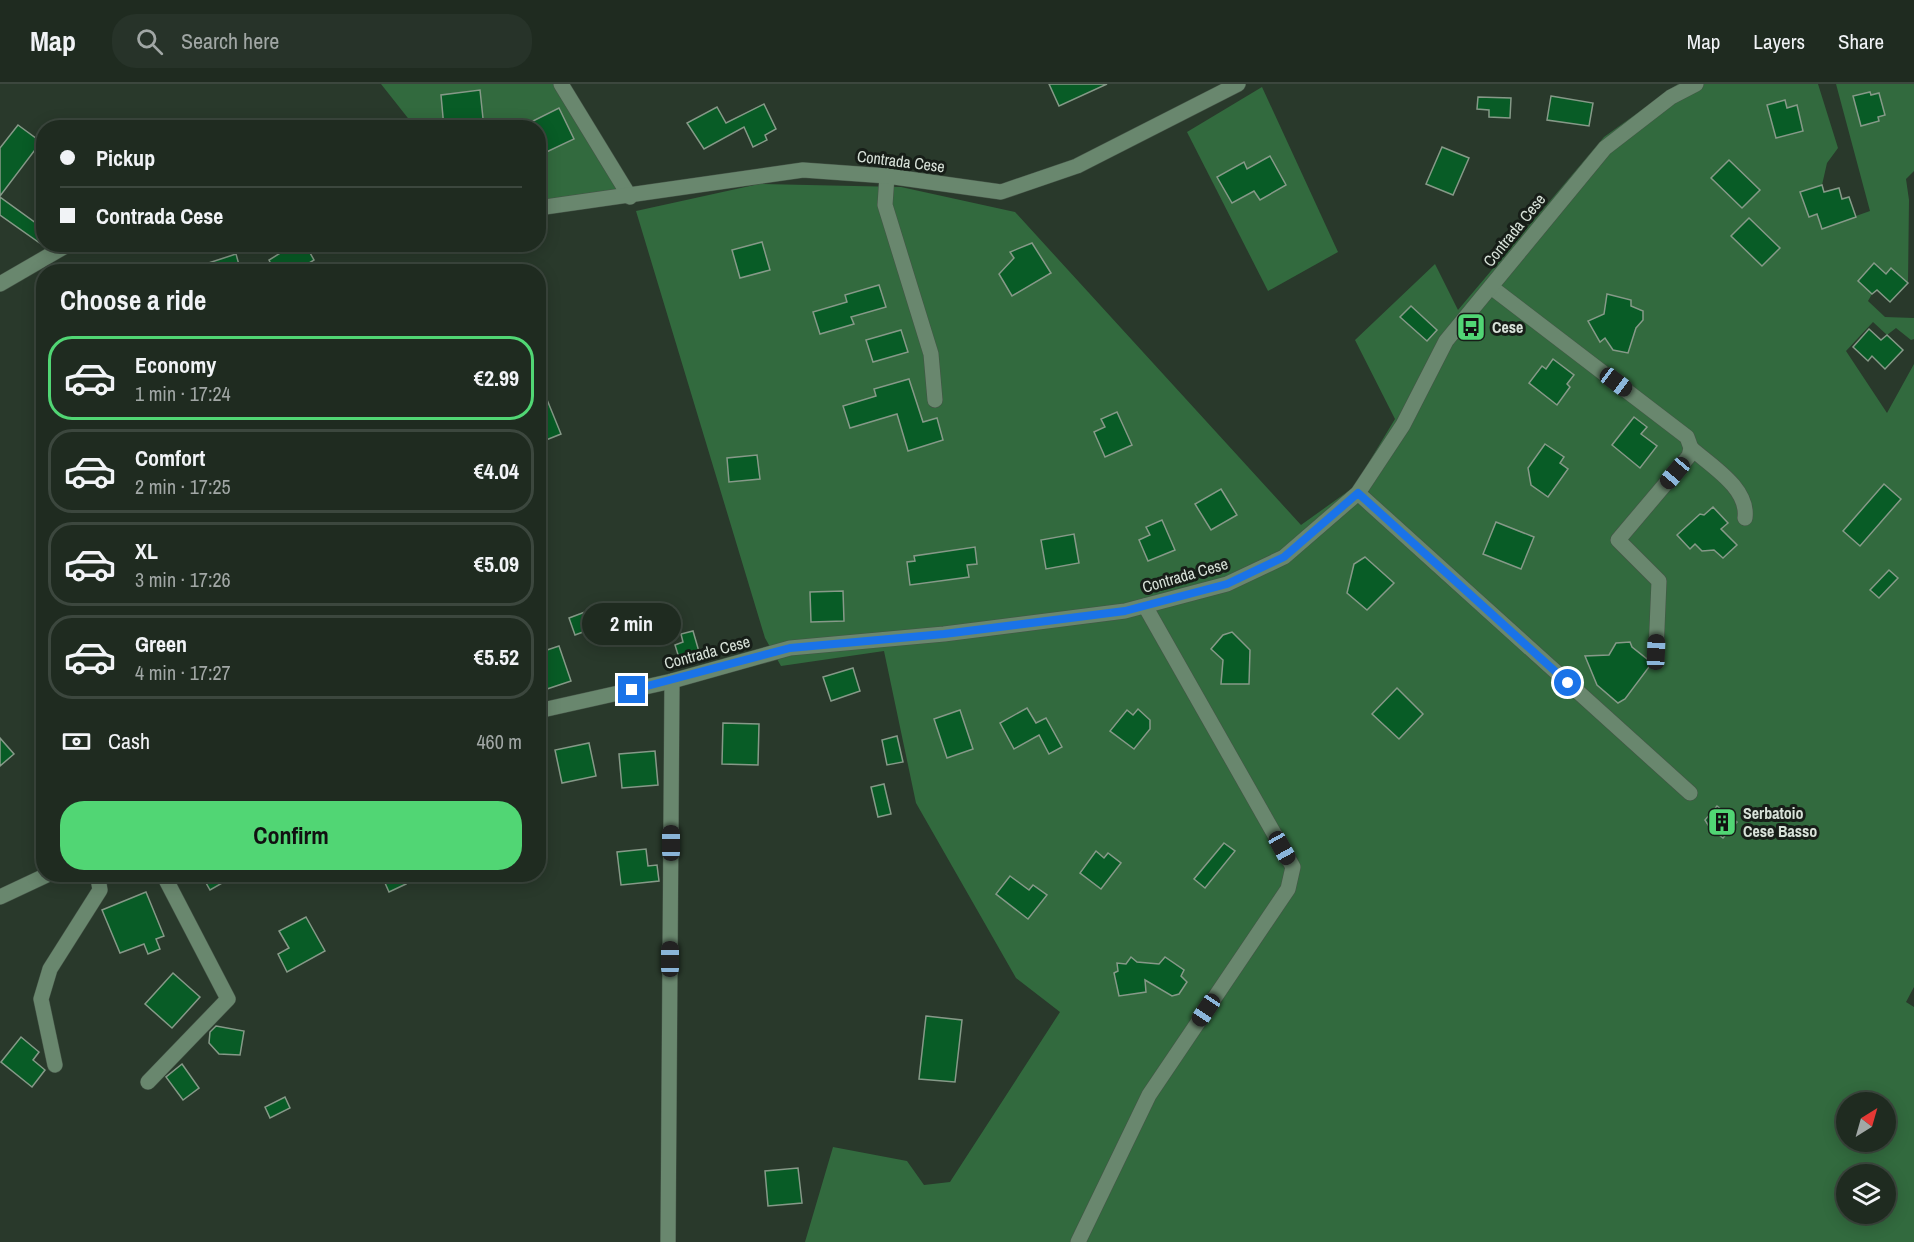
<!DOCTYPE html>
<html lang="en">
<head>
<meta charset="utf-8">
<style>
  :root { --surface:#1f2b20; --page:#273329; --text:#f1f3f6; --muted:#a1a7a5; --line:#3c473e; --accent:#51d674 }
  body { margin:0; font-family:"Archivo Narrow",sans-serif; background:var(--page); color:var(--text); height:100vh; display:flex; flex-direction:column; font-size:22px; white-space:nowrap }
  * { box-sizing:border-box; margin:0 }
  p { font-size:20px; color:var(--muted) }
  .icon { flex:none; width:33px; height:33px; fill:none; stroke:currentColor; stroke-width:2; stroke-linecap:round; stroke-linejoin:round }
  .map { position:relative; flex:1; overflow:hidden }
  .panel { position:absolute; left:36px; top:180px; width:510px; height:618px; display:flex; flex-direction:column; background:var(--surface); border-radius:24px; box-shadow:0 3px 15px #0003,0 0 0 2px var(--line) }
  .panel>* { flex:none }
  .guide { position:absolute; left:36px; top:36px; width:510px; height:132px; border-radius:24px; box-shadow:0 3px 15px #0003,0 0 0 2px var(--line); display:grid; align-content:center; height:132px; padding:0 24px; background:var(--surface) }
  .needle { width:39px; rotate:37deg }
  .fabs { position:absolute; left:1836px; top:1008px; display:grid; gap:12px }
  .fabs a { display:grid; place-items:center; width:60px; height:60px; border-radius:50%; background:var(--surface); box-shadow:0 3px 15px #0003,0 0 0 2px var(--line); font-size:30px }
  .end { position:absolute; width:27px; height:27px; margin:-14px; border:8px solid #1a73e8; background:#fff; box-shadow:0 0 0 3px #fff }
  .from { border-radius:50% }
  .bubble { position:absolute; height:42px; border-radius:21px; background:var(--surface); box-shadow:0 3px 15px #0003,0 0 0 2px var(--line); font-size:20px; font-weight:700; line-height:42px; text-align:center }
  .car { position:absolute; width:18px; height:36px; margin:-18px -9px; border-radius:8px; box-shadow:0 0 4px 2px #0007; background:linear-gradient(#222 24%,#8ab4d8 0 40%,#222 0 76%,#8ab4d8 0 86%,#222 0) }
  .guide b { display:flex; align-items:center; gap:21px; height:57px; font-size:22px }
  .guide b+b { border-top:2px solid var(--line) }
  .guide i { width:15px; height:15px; background:var(--text) }
  ul { padding:0; list-style:none }
  li { display:flex; align-items:center; gap:18px; height:84px; margin:0 12px 9px; padding:0 12px; border:3px solid var(--line); border-radius:24px }
  li div { flex:1 }
  li b { display:block; font-size:22px }
  li em { font-style:normal; font-weight:700 }
  li.selected { border-color:var(--accent) }
  li>.icon { width:54px; height:54px; stroke-width:1.5 }
  h2 { padding:0 24px; font-size:27px; line-height:72px }
  .pay { display:flex; align-items:center; gap:15px; height:66px; padding:0 24px; font-size:22px }
  .pay p { margin-inline-start:auto }
  .button { display:flex; gap:12px; margin-top:auto; padding:12px 24px }
  .button a { flex:1; height:69px; border-radius:24px; background:var(--accent); color:#111; font-size:24px; font-weight:700; line-height:69px; text-align:center }
  header { display:flex; align-items:center; gap:36px; box-sizing:border-box; height:84px; padding:0 30px; background:var(--surface); border-bottom:2px solid var(--line) }
  header strong { font-size:28px }
  nav { display:flex; gap:33px; margin-inline-start:auto; font-size:21px }
  .search { width:420px; height:54px; background:var(--page); display:flex; align-items:center; gap:15px; box-sizing:border-box; padding:0 21px; border-radius:24px; color:var(--muted); font-size:22px }
  .map>svg:first-child { display:block }
  .green { fill:#326a3e; fill-rule:evenodd }
  .building { fill:#085c26; stroke:#869988; stroke-width:1.5 }
  .lines { fill:none; stroke-linecap:round; stroke-linejoin:round }
  .minor-casing { stroke:#455447; stroke-width:16 }
  .minor { stroke:#69876e; stroke-width:15 }
  .route { stroke:#1a73e8; stroke-width:8 }
  .labels { text-anchor:middle; dominant-baseline:central; stroke-width:6; stroke-linejoin:round; paint-order:stroke }
  .street-label { font-size:16px; fill:#d8e2d9; stroke:#171e18 }
  .poi-label { font-size:16px; font-weight:bold; fill:#d8e2d9; stroke:#171e18; text-anchor:start }
</style>
</head>
<body>
<header>
<strong>Map</strong>
<div class="search"><svg class="icon" aria-label="search" viewBox="0 0 24 24"><circle cx="10" cy="10" r="6"/><path d="M15 15l6 6"/></svg>Search here</div>
<nav><a>Map</a><a>Layers</a><a>Share</a></nav>
</header>
<div class="map">
<svg width="1914" height="1158" viewBox="0 0 1914 1158">
  <rect width="100%" height="100%" fill="#29392b"/>
  <g class="green">
    <path d="M381 0H555L620 109 539 118 538 44 415 43Z"/>
    <path d="M1678 0H1818L1838 64 1827 79 1822 101 1801 108 1809 132 1817 130 1822 144 1870 127 1836 0H1914V87L1906 95 1909 116 1908 199 1892 184 1886 190 1874 179 1858 197 1872 210 1868 217 1885 233 1914 234V255L1911 256 1896 244 1887 251 1873 238 1846 267 1887 329 1914 280V903L1906 918 1914 923V1158H805L833 1063 907 1077 924 1101 950 1098 1060 928 1016 894 916 719 884 567 781 582 765 554 636 127 759 100 901 103 1015 128 1301 441 1354 403 1395 335 1355 256 1435 180 1458 226 1604 53ZM1846 1018H1886V1058H1846ZM1846 1090H1886V1130H1846Z"/>
    <path d="M1262 3 1338 168 1268 207 1187 48Z"/>
  </g>
  <g class="building">
    <path d="M1049 0H1107L1059 22Z"/>
    <path d="M480 6 484 44H444L441 11Z"/>
    <path d="M1870 8 1871 11 1879 9 1885 31 1878 33 1879 37 1861 42 1853 12Z"/>
    <path d="M1551 12 1593 19 1589 42 1547 36Z"/>
    <path d="M1478 13 1511 14 1510 34 1489 33V26L1477 25Z"/>
    <path d="M1785 16 1787 24 1797 21 1803 47 1776 54 1767 21Z"/>
    <path d="M764 20 776 45 765 51 767 56 753 63 744 43 704 65 687 39 717 23 726 39Z"/>
    <path d="M559 24 574 55 538 72V44H519Z"/>
    <path d="M18 41 41 58 0 112V64Z"/>
    <path d="M1442 63 1469 74 1453 111 1426 100Z"/>
    <path d="M1270 72 1286 101 1260 116 1254 107 1232 119 1217 93 1244 78 1247 85Z"/>
    <path d="M1729 76 1760 106 1742 124 1711 94Z"/>
    <path d="M1822 101 1824 108 1839 104 1842 115 1849 113 1856 133 1822 145 1817 130 1809 133 1800 108Z"/>
    <path d="M0 113 44 145V162L0 131Z"/>
    <path d="M1749 134 1780 164 1762 182 1731 152Z"/>
    <path d="M762 158 770 186 740 194 732 166Z"/>
    <path d="M1032 159 1051 189 1012 212 999 190 1014 174 1010 168Z"/>
    <path d="M295 160H305L314 176 295 188H275L269 176Z"/>
    <path d="M236 170 241 188H191L190 185Z"/>
    <path d="M1874 179 1886 190 1891 184 1908 199 1890 218 1877 206 1872 210 1858 197Z"/>
    <path d="M879 201 886 223 851 233 854 240 820 250 813 228 847 218 845 211Z"/>
    <path d="M1607 210 1631 216V222L1643 227V236L1636 244 1628 269 1613 266 1605 254 1600 258 1588 237 1604 230Z"/>
    <path d="M1411 222 1437 246 1427 257 1400 233Z"/>
    <path d="M1869 245 1881 256 1887 251 1903 266 1885 285 1872 272 1868 277 1853 263Z"/>
    <path d="M901 246 908 268 873 278 866 256Z"/>
    <path d="M1553 275 1574 291 1567 300 1570 303 1557 321 1529 299 1542 282 1546 285Z"/>
    <path d="M909 295 923 338 937 334 943 356 908 367 897 330 850 344 843 322 876 312 874 305Z"/>
    <path d="M539 296 561 350 546 356 538 339Z"/>
    <path d="M1117 328 1132 361 1105 373 1094 348 1105 343 1101 335Z"/>
    <path d="M1634 333 1647 343 1641 350 1657 362 1640 384 1612 361Z"/>
    <path d="M1545 360 1564 373 1560 379 1568 385 1548 413 1531 401 1528 384Z"/>
    <path d="M757 371 760 395 729 398 727 374Z"/>
    <path d="M1884 400 1901 415 1860 462 1843 447Z"/>
    <path d="M1221 405 1237 431 1211 446 1195 420Z"/>
    <path d="M1713 423 1728 439 1721 445 1737 461 1723 474 1714 466 1702 467 1695 460 1690 465 1677 451 1700 430 1704 431Z"/>
    <path d="M1162 436 1175 466 1148 477 1139 456 1150 451 1146 443Z"/>
    <path d="M1496 438 1534 453 1521 485 1483 470Z"/>
    <path d="M1074 450 1079 479 1046 485 1041 456Z"/>
    <path d="M975 463 977 480 967 481 969 493 910 501 907 478 915 477 914 472Z"/>
    <path d="M1365 473 1394 499 1367 526 1347 509 1354 480Z"/>
    <path d="M1889 486 1898 494 1879 514 1870 506Z"/>
    <path d="M843 507 844 537 811 538 810 508Z"/>
    <path d="M585 528 591 545 575 551 569 534Z"/>
    <path d="M693 547 700 571 680 577 675 561 683 558 681 550Z"/>
    <path d="M1232 548 1250 566 1249 600H1221L1223 576 1211 565 1223 551Z"/>
    <path d="M1630 558 1632 563 1652 579 1625 615 1618 619 1597 601 1585 572 1609 571 1616 559Z"/>
    <path d="M559 562 571 597 544 606 538 590V569Z"/>
    <path d="M853 584 860 607 831 617 823 593Z"/>
    <path d="M1397 604 1423 630 1399 655 1372 630Z"/>
    <path d="M1027 624 1036 639 1046 634 1062 663 1049 670 1039 651 1014 665 1000 639Z"/>
    <path d="M1138 625 1150 636V645L1134 665 1110 647 1127 626 1133 631Z"/>
    <path d="M960 626 973 665 947 674 934 635Z"/>
    <path d="M723 639 759 640 758 681 722 680Z"/>
    <path d="M897 652 903 678 887 681 882 656Z"/>
    <path d="M0 654 14 670 0 682Z"/>
    <path d="M589 659 596 692 562 699 555 666Z"/>
    <path d="M655 667 658 701 622 704 619 670Z"/>
    <path d="M884 700 891 730 878 733 871 703Z"/>
    <path d="M1717 722 1737 738 1723 754 1710 744 1705 736Z"/>
    <path d="M1224 759 1235 767 1205 804 1194 795Z"/>
    <path d="M646 765 648 782 657 781 659 797 621 801 617 768Z"/>
    <path d="M1096 767 1104 774 1108 769 1121 779 1101 805 1080 789Z"/>
    <path d="M201 790H238L210 806Z"/>
    <path d="M381 790H402L406 800 389 808Z"/>
    <path d="M1010 792 1029 806 1033 801 1047 811 1028 835 996 810Z"/>
    <path d="M146 808 164 852 156 855 160 865 148 870 144 860 120 869 102 826Z"/>
    <path d="M306 833 325 867 287 888 278 870 289 864 279 847Z"/>
    <path d="M1131 873 1137 878 1159 880 1165 873 1184 886 1181 892 1187 898 1179 910 1172 912 1145 896 1146 908 1119 912 1114 889 1118 887 1117 879 1126 880Z"/>
    <path d="M173 889 200 913 172 944 145 920Z"/>
    <path d="M926 932 962 936 955 998 919 995Z"/>
    <path d="M216 942 244 947 240 971 219 970 209 959 210 948Z"/>
    <path d="M21 953 39 968 33 976 45 986 32 1003 1 978Z"/>
    <path d="M182 980 199 1004 183 1016 166 993Z"/>
    <path d="M285 1013 290 1024 270 1034 265 1023Z"/>
    <path d="M798 1084 802 1119 768 1122 765 1087Z"/>
  </g>
  <g class="lines">
    <g class="minor-casing">
      <g id="minor">
        <path d="M561 0 630 113"/>
        <path d="M887 92 885 121 931 270 935 316"/>
        <path d="M538 124 803 86 887 92 1001 108 1077 82 1238 0"/>
        <path d="M0 200 69 160"/>
        <path d="M1491 203 1687 353 1691 364 1689 372 1618 456 1659 497 1656 568"/>
        <path d="M1691 364C1711 382 1749 404 1745 434"/>
        <path d="M1358 409 1690 709"/>
        <path d="M538 627 672 597 790 564 944 550 1125 527 1227 500 1284 473 1358 409 1403 341 1446 257 1605 64 1671 13 1696 0"/>
        <path d="M0 813 49 790"/>
        <path d="M55 981 41 915 50 885 100 806 98 794 102 790"/>
        <path d="M148 998 228 915 163 790"/>
        <path d="M668 1158 672 597"/>
        <path d="M1078 1158 1149 1011 1288 805 1293 783 1145 522"/>
      </g>
    </g>
    <use href="#minor" class="minor"/>
  </g>
  <g class="lines">
    <path class="route" d="M632 606 790 564 944 550 1125 527 1227 500 1284 473 1358 409 1568 599"/>
  </g>
  <defs>
    <g id="bus-square" transform="scale(1.5)"><rect x="-9" y="-9" width="18" height="18" rx="4" fill="#51d674" stroke="#171e18"/><path d="M-5-6H5V4H4V6H2V4H-2V6H-4V4H-5ZM-3.5-4V0h7V-4ZM-3.5 1.2v1.5H-2V1.2ZM2 1.2v1.5H3.5V1.2Z" fill="#111"/></g>
    <g id="building-square" transform="scale(1.5)"><rect x="-9" y="-9" width="18" height="18" rx="4" fill="#51d674" stroke="#171e18"/><path d="M-4-6H4V6H1V3H-1V6H-4ZM-2.5-4.3h1.7v1.8h-1.7ZM.8-4.3h1.7v1.8H.8ZM-2.5-1h1.7V.8h-1.7ZM.8-1h1.7V.8H.8Z" fill="#111"/></g>
  </defs>
  <g fill-rule="evenodd">
    <use href="#bus-square" x="1471" y="243"/>
    <use href="#building-square" x="1722" y="738"/>
  </g>
  <g class="labels">
    <g class="street-label">
      <text transform="translate(901 77) rotate(7)">Contrada Cese</text>
      <text transform="translate(1514 146) rotate(-51)">Contrada Cese</text>
      <text transform="translate(1185 491) rotate(-16)">Contrada Cese</text>
      <text transform="translate(707 568) rotate(-15)">Contrada Cese</text>
    </g>
    <g class="poi-label">
      <text x="1492" y="243">Cese</text>
      <text x="1743" y="729">Serbatoio<tspan x="1743" dy="18">Cese Basso</tspan></text>
    </g>
  </g>
</svg>
<div class="fabs">
<a><svg class="needle" viewBox="-14 -14 28 28"><path d="M0-13l5 13h-10z" fill="#e53935"/><path d="M0 13l5-13h-10z" fill="#a1a7a5"/></svg></a>
<a><svg class="icon" aria-label="layers" viewBox="0 0 24 24"><path d="M12 4l9 5-9 5-9-5zM3 14l9 5 9-5"/></svg></a>
</div>
<i class="end from" style="left:1568px;top:599px"></i>
<i class="end" style="left:632px;top:606px"></i>
<div class="bubble" style="left:582px;top:519px;width:99px">2 min</div>
<i class="car" style="left:1616px;top:298px;rotate:127deg"></i>
<i class="car" style="left:1675px;top:389px;rotate:220deg"></i>
<i class="car" style="left:1656px;top:568px;rotate:2deg"></i>
<i class="car" style="left:671px;top:759px;rotate:0deg"></i>
<i class="car" style="left:1282px;top:764px;rotate:151deg"></i>
<i class="car" style="left:670px;top:875px;rotate:0deg"></i>
<i class="car" style="left:1206px;top:926px;rotate:214deg"></i>
<div class="guide">
<b><i class="from"></i>Pickup</b>
<b><i></i>Contrada Cese</b>
</div>
<section class="panel">
<h2>Choose a ride</h2>
<ul>
<li class="selected"><svg class="icon" aria-label="car" viewBox="0 0 24 24"><path d="M5 17H2v-5l4-1 3-4h7l3 4 3 1v5h-3M9 17h6M6 11h13"/><circle cx="7" cy="17" r="2"/><circle cx="17" cy="17" r="2"/></svg><div><b>Economy</b><p>1 min · 17:24</p></div><em>€2.99</em></li>
<li><svg class="icon" aria-label="car" viewBox="0 0 24 24"><path d="M5 17H2v-5l4-1 3-4h7l3 4 3 1v5h-3M9 17h6M6 11h13"/><circle cx="7" cy="17" r="2"/><circle cx="17" cy="17" r="2"/></svg><div><b>Comfort</b><p>2 min · 17:25</p></div><em>€4.04</em></li>
<li><svg class="icon" aria-label="car" viewBox="0 0 24 24"><path d="M5 17H2v-5l4-1 3-4h7l3 4 3 1v5h-3M9 17h6M6 11h13"/><circle cx="7" cy="17" r="2"/><circle cx="17" cy="17" r="2"/></svg><div><b>XL</b><p>3 min · 17:26</p></div><em>€5.09</em></li>
<li><svg class="icon" aria-label="car" viewBox="0 0 24 24"><path d="M5 17H2v-5l4-1 3-4h7l3 4 3 1v5h-3M9 17h6M6 11h13"/><circle cx="7" cy="17" r="2"/><circle cx="17" cy="17" r="2"/></svg><div><b>Green</b><p>4 min · 17:27</p></div><em>€5.52</em></li>
</ul>
<div class="pay"><svg class="icon" aria-label="cash" viewBox="0 0 24 24"><path d="M3 7h18v10H3z"/><circle cx="12" cy="12" r="2"/></svg>Cash<p>460 m</p></div>
<div class="button"><a>Confirm</a></div>
</section>
</div>
</body>
</html>
